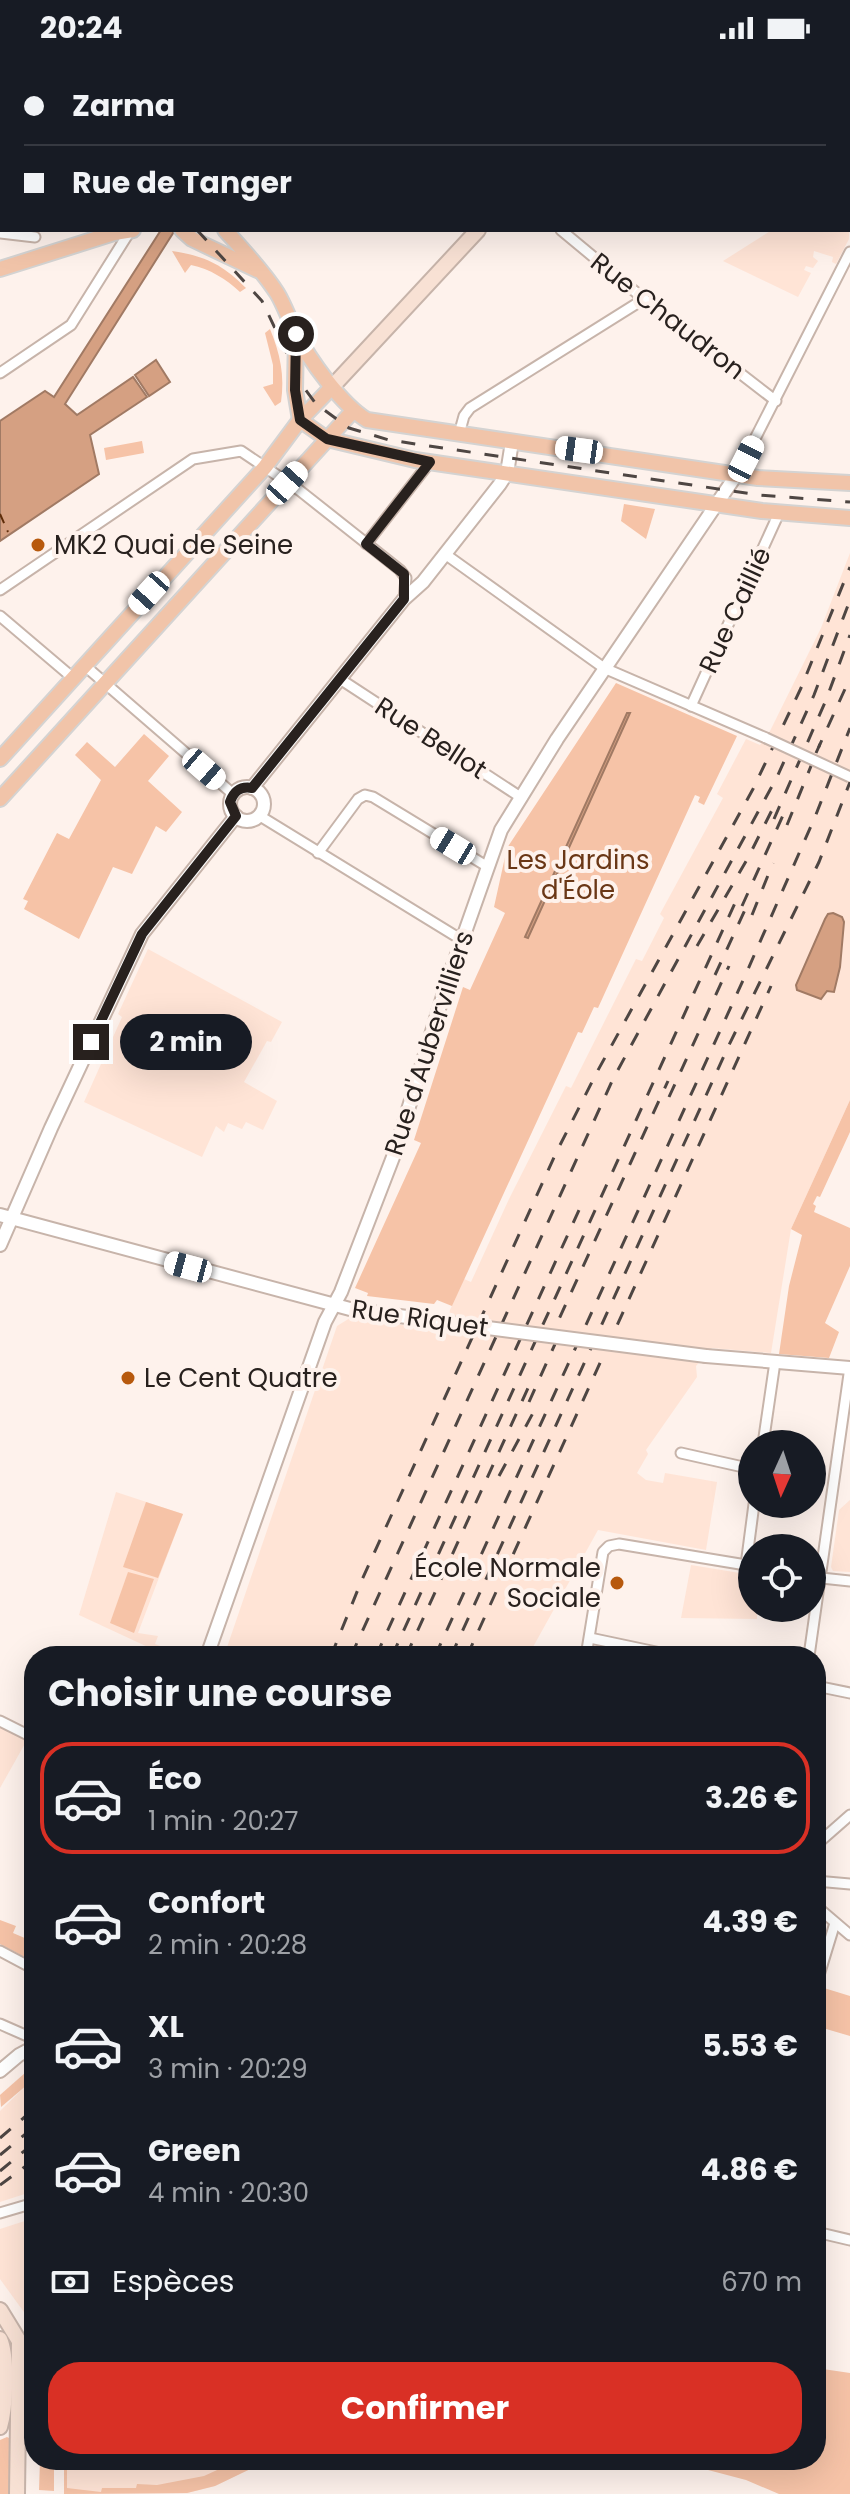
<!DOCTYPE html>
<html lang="fr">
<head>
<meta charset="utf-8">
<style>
  :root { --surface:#171b24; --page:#20242c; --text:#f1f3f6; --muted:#9ea1a6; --line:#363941; --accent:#d93025 }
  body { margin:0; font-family:Poppins,sans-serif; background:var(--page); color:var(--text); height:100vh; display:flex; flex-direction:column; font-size:30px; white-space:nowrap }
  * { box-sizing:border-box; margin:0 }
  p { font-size:26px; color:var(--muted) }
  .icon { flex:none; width:44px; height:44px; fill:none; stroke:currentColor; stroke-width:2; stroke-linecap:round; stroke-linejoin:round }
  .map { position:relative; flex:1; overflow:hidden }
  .side { position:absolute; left:24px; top:1590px; width:802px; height:824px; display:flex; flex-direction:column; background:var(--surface); border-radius:32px; box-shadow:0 8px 32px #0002 }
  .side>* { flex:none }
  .top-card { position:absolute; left:0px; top:0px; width:850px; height:176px; box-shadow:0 8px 32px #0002; display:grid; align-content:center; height:176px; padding:0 24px; background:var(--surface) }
  .needle { width:52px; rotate:183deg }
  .buttons { position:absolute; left:738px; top:1374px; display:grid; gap:16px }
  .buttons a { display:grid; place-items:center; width:88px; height:88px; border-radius:50%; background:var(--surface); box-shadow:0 8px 32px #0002; font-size:40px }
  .end { position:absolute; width:36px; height:36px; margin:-18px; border:10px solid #28211e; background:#fff; box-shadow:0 0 0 4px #fff }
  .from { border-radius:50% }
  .bubble { position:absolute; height:56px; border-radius:28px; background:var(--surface); box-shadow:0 8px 32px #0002; font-size:26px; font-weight:700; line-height:56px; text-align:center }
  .car { position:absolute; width:24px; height:48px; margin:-24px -12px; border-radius:10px; box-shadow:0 0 6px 2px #0007; background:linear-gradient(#fff 24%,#345 0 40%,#fff 0 76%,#345 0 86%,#fff 0) }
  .top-card b { display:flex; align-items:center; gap:28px; height:76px; font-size:30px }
  .top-card b+b { border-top:2px solid var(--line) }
  .top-card i { width:20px; height:20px; background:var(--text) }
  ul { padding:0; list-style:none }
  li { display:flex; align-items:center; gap:24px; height:112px; margin:0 16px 12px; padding:0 8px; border:4px solid transparent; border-radius:32px }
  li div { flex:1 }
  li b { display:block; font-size:30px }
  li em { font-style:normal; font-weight:700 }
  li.selected { border-color:var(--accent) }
  li>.icon { width:72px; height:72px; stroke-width:1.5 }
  h2 { padding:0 24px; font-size:36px; line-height:96px }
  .pay { display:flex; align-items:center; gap:20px; height:88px; padding:0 24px; font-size:30px }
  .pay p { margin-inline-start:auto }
  .action { display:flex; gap:16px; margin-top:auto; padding:16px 24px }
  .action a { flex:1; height:92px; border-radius:32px; background:var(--accent); color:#fff; font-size:32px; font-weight:700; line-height:92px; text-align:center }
  .status { display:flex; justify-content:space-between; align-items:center; height:56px; padding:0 40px; background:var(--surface); direction:ltr }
  .status svg { height:22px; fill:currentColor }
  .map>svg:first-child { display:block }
  .built { fill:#ffe4d6 }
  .green { fill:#f6c3a7 }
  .water { fill:#d5a082; stroke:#a17a64; stroke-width:2 }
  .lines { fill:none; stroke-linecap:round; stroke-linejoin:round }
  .ferry { stroke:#5f2d0a; stroke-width:2; stroke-dasharray:10 8; stroke-linecap:butt }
  .minor-casing { stroke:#c7b4aa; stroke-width:13 }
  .tertiary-casing { stroke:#c7b4aa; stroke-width:16 }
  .secondary-casing { stroke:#c7b4aa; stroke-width:18 }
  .primary-casing { stroke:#d4d3d2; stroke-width:18 }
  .minor { stroke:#fff; stroke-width:9 }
  .tertiary { stroke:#fff; stroke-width:12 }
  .secondary { stroke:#f8e1d4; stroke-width:14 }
  .primary { stroke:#f1c4a9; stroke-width:14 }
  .rail { stroke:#4e4643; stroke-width:3; stroke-dasharray:14 14; stroke-linecap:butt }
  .minor-bridge-casing { stroke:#c7b4aa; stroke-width:13; stroke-linecap:butt }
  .tertiary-bridge-casing { stroke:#c7b4aa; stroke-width:16; stroke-linecap:butt }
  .minor-bridge { stroke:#fff; stroke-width:9 }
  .tertiary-bridge { stroke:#fff; stroke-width:12 }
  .route { stroke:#28211e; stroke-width:10 }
  .poi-dot { fill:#b7590d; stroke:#fef2ec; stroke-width:3 }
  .labels { text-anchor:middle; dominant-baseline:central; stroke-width:8; stroke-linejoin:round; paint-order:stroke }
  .street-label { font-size:26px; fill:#28211e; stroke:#fef2ec }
  .poi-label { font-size:26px; fill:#28211e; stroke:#fef2ec; text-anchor:start }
  .park-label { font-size:26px; fill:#6a3716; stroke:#fef2ec }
</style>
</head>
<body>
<div class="status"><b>20:24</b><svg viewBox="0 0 49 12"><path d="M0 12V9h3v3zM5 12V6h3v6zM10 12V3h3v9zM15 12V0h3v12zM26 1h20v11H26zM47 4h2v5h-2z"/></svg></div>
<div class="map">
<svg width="850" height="2438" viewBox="0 0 850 2438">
  <rect width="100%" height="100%" fill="#fef2ec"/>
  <g class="built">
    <path d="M850 125 849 183 836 208 832 206 833 201 814 195 813 201 818 205 813 212 806 210 804 214 811 217 798 241 723 205 772 174H848Z"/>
    <path d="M850 497V1044L791 1173 771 1297 712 1292 696 1310 697 1321 646 1394 648 1398 637 1417 646 1424 663 1427 665 1417 717 1426 706 1494 598 1474 528 1600H224L337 1270 350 1262 447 1275 450 1254 464 1223 471 1226 509 1143 566 1030 571 1032 636 903 642 905 664 862 660 858 723 742 717 738 746 683 760 689 770 675 821 572Z"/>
    <path d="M148 893 282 966 271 986 267 985 244 1026 277 1045 263 1074 246 1066 242 1073 228 1067 224 1076 216 1070 202 1101 84 1046 122 961 118 958Z"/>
    <path d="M116 1436 183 1458 138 1577 158 1580 155 1588 166 1592 165 1599 79 1559Z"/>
    <path d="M850 1444V1516L833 1515 831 1511 839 1454Z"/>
    <path d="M691 1509 752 1519V1552L757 1555V1563L681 1562Z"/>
    <path d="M0 1671 27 1684 0 1732Z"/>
    <path d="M34 2022V2135L0 2146V2055Z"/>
    <path d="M34 2162V2270L0 2223V2173Z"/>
    <path d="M65 2404H269L215 2430 187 2437 64 2438Z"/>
  </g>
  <g class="green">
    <path d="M172 195C205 200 222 208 246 232L240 236C226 223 210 213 191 209L185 217Z"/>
    <path d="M270 273C280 297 285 320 281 346L275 350 263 331 273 328V309L265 277Z"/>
    <path d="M142 385 144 397 106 404 104 392Z"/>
    <path d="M624 448 655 453 646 483 621 465Z"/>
    <path d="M616 627 737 680 704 749 698 746 700 741 695 739 598 952 594 951 582 977 578 976 452 1250 437 1244 434 1248 367 1240 368 1237 355 1232 421 1087 414 1084 463 931 470 934 505 857 494 851 507 792Z"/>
    <path d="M144 678 169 700 148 725 182 756 166 776 156 770 132 818 113 811 79 883 24 853 28 845 23 843 57 777 69 783 101 724 75 699 87 686 115 711Z"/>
    <path d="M850 1044V1076L820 1141 817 1140 813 1148 816 1150 814 1156 850 1172V1210L825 1267 839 1276 829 1302 779 1298 789 1230 802 1179 791 1173Z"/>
    <path d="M146 1446 183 1458 158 1522 123 1511Z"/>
    <path d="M128 1516 154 1523 134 1577 110 1567Z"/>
    <path d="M0 1864 16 1870 13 1877 34 1886 31 1890 34 1892V1906L0 1888Z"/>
    <path d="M824 1932 850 1940V1980L816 1970V1957Z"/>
    <path d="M34 2009V2023L1 2051 0 2039Z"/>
    <path d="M816 2312 850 2317V2438H779L746 2424 708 2414 652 2404H816Z"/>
    <path d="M7 2381 11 2383 12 2438H0V2384Z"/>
    <path d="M40 2404H54V2435L39 2434Z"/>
    <path d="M64 2404H67V2432L101 2436 102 2432H136L137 2428 157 2429 204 2420 239 2404H269L215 2430 187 2437 64 2438Z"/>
  </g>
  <g class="water">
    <path d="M161 174H175L65 348 77 359 133 321 147 341 90 379 99 418 0 485V365L45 335 54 341Z"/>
    <path d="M156 304 170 326 149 340 135 319Z"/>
    <path d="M627 657H630L528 882 525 881Z"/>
    <path d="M833 857 842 861 844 866 840 911 834 936 827 935 821 943 797 934 796 929 825 863 828 858Z"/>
  </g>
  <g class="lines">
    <path class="ferry" d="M0 458 8 476"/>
    <g class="minor-casing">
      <g id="minor">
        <path d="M793 0 795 2"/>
        <path d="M353 2 354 0"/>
        <path d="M848 51 850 53"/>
        <path d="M0 135 2 136"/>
        <path d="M561 174 644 243 776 345"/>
        <path d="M0 177 35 181"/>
        <path d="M0 317 71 269 130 175"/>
        <path d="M459 378 464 360 470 352 644 243"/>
        <path d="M737 418 850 196"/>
        <path d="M366 488 430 406"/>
        <path d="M445 498 604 612 766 682"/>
        <path d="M0 534 193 403 241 395 299 434 400 514 406 522 404 543"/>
        <path d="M0 560 73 622"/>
        <path d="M84 609 233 738"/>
        <path d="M340 623 522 742"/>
        <path d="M691 650 779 457"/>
        <path d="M260 760 462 884"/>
        <path d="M318 797 358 743 365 739 373 741 488 811"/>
        <path d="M763 1388 775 1306"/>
        <path d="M681 1397 752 1413"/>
        <path d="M746 1509 754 1448"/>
        <path d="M812 1521 850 1525"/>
        <path d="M590 1582 675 1600"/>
        <path d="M586 1600 603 1496 609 1490 619 1488 752 1510"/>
        <path d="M809 1600 850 1311"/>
        <path d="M816 1630 850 1637"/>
        <path d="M0 1665 34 1682"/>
        <path d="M816 1789 850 1759"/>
        <path d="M816 1825 850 1828"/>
        <path d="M816 1850 850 1879"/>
        <path d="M0 1895 34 1913"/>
        <path d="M816 1929 835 1867"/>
        <path d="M0 1968 34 1983"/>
        <path d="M0 2157 34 2147"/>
        <path d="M816 2176 850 2184"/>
      </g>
    </g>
    <g class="tertiary-casing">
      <g id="tertiary">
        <circle cx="247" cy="748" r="17"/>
        <path d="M252 732 404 543 423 526 500 428 507 417 512 386"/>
        <path d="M0 1159 350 1253 449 1267"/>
        <path d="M0 1189 51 1072 142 878 236 760"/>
        <path d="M706 1300 850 1312"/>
        <path d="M207 1600 325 1266 341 1236 395 1096 447 927 501 774 557 683 737 418"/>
        <path d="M0 2015 19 1999 34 1991"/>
      </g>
    </g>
    <g class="secondary-casing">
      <g id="secondary">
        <path d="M11 0 14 2"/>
        <path d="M622 2 628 0"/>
        <path d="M331 332 478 174"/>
        <path d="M0 2254 19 2285 17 2438"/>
        <path d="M0 2283C8 2301 6 2351 0 2371"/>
      </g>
    </g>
    <g class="primary-casing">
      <g id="primary">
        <path d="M163 2V0"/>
        <path d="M199 2V0"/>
        <path d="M182 174 192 183 257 214"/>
        <path d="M225 174C243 194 263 215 277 237 285 250 289 264 296 277 309 304 342 349 367 364L758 422 850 427"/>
        <path d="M0 213 114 177 133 174"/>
        <path d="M296 278 295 334 300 364"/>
        <path d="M300 364 327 383 415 404 762 455 850 462"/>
        <path d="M0 703 265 411 300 364 331 332"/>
        <path d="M0 743 352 356"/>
      </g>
    </g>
    <use href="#minor" class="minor"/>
    <use href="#tertiary" class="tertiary"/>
    <use href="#secondary" class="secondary"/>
    <use href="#primary" class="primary"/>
    <g class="rail">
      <path d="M178 2V0"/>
      <path d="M197 174 262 245 302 329 316 348 349 372 389 384 759 439 850 446"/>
      <path d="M816 697 850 622"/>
      <path d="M774 763 826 644 850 579"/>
      <path d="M787 769 820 688"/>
      <path d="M742 850 785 755"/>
      <path d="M752 859 773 807"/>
      <path d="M697 890 749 800 774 750"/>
      <path d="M715 919 750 843"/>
      <path d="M669 1041 729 910"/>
      <path d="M548 1287 668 1025"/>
      <path d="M529 1346 560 1277"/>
      <path d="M499 1420 533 1357"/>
      <path d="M331 1600 361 1526 556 1097 597 1016 753 733 801 632 850 511"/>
      <path d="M351 1600 613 1023 777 721 814 639 850 544"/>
      <path d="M376 1600 584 1143"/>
      <path d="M392 1600 740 836"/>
      <path d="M406 1600 529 1330"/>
      <path d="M435 1600 745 920 815 761 850 672"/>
      <path d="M451 1600 728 991 819 806 850 726"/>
      <path d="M467 1600 771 930"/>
      <path d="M0 2082 34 2053"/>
      <path d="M0 2099 34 2071"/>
      <path d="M0 2115 34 2087"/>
      <path d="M0 2129 34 2104"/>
    </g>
    <g class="minor-bridge-casing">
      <path id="minor-bridge" d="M766 682 850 721"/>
    </g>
    <g class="tertiary-bridge-casing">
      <path id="tertiary-bridge" d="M449 1267 706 1300"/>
    </g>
    <use href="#minor-bridge" class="minor-bridge"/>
    <use href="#tertiary-bridge" class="tertiary-bridge"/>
  </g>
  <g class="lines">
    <path class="route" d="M91 986 142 878 236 760 230 746C234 735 240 730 252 732L404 543V518L366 488 430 406 327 383 300 364 295 334 296 278"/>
  </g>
  <g class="poi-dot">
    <circle cx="38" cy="489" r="8"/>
    <circle cx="128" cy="1322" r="8"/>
    <circle cx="617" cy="1527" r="8"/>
  </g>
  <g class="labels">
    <g class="street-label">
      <text transform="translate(668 260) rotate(38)">Rue Chaudron</text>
      <text transform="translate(735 554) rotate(-65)">Rue Caillié</text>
      <text transform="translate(431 682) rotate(33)">Rue Bellot</text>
      <text transform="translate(429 987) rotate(-72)">Rue d'Aubervilliers</text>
      <text transform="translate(420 1262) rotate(8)">Rue Riquet</text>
    </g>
    <g class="poi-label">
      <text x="54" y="489">MK2 Quai de Seine</text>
      <text x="144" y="1322">Le Cent Quatre</text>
      <text x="601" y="1512" text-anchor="end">École Normale<tspan x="601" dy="30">Sociale</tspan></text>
    </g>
    <g class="park-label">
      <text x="578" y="804">Les Jardins<tspan x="578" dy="30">d'Éole</tspan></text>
    </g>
  </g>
</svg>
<div class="buttons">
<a><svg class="needle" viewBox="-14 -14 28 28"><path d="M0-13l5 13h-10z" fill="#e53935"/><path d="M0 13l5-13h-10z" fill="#9ea1a6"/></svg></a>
<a><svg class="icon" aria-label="locate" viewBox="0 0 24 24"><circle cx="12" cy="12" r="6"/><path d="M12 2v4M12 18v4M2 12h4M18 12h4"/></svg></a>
</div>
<i class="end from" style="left:296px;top:278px"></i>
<i class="end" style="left:91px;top:986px"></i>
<div class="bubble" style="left:120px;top:958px;width:132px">2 min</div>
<i class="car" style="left:579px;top:394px;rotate:278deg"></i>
<i class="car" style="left:746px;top:403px;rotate:27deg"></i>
<i class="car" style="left:287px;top:427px;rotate:42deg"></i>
<i class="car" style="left:149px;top:537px;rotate:222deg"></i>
<i class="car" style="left:204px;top:713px;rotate:131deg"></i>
<i class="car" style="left:453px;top:790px;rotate:301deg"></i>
<i class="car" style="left:188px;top:1211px;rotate:285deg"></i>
<div class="top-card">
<b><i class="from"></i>Zarma</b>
<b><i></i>Rue de Tanger</b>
</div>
<section class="side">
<h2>Choisir une course</h2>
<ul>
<li class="selected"><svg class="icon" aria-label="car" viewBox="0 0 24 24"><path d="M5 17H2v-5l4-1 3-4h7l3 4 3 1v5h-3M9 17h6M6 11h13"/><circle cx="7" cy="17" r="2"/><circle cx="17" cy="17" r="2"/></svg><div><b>Éco</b><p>1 min · 20:27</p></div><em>3.26 €</em></li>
<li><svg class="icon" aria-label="car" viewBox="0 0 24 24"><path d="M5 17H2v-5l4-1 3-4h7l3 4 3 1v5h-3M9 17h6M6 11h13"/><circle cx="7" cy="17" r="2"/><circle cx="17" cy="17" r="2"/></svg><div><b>Confort</b><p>2 min · 20:28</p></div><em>4.39 €</em></li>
<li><svg class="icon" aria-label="car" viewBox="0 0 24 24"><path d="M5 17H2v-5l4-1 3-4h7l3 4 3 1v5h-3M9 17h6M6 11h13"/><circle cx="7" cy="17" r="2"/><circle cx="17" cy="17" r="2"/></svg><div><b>XL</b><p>3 min · 20:29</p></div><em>5.53 €</em></li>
<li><svg class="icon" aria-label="car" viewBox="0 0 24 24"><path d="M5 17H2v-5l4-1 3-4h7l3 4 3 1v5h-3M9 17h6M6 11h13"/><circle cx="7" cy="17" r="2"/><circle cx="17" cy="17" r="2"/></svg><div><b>Green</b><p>4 min · 20:30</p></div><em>4.86 €</em></li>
</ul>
<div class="pay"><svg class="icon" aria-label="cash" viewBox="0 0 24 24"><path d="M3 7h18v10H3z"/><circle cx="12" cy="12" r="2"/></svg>Espèces<p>670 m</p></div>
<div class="action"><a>Confirmer</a></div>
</section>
</div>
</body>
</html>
